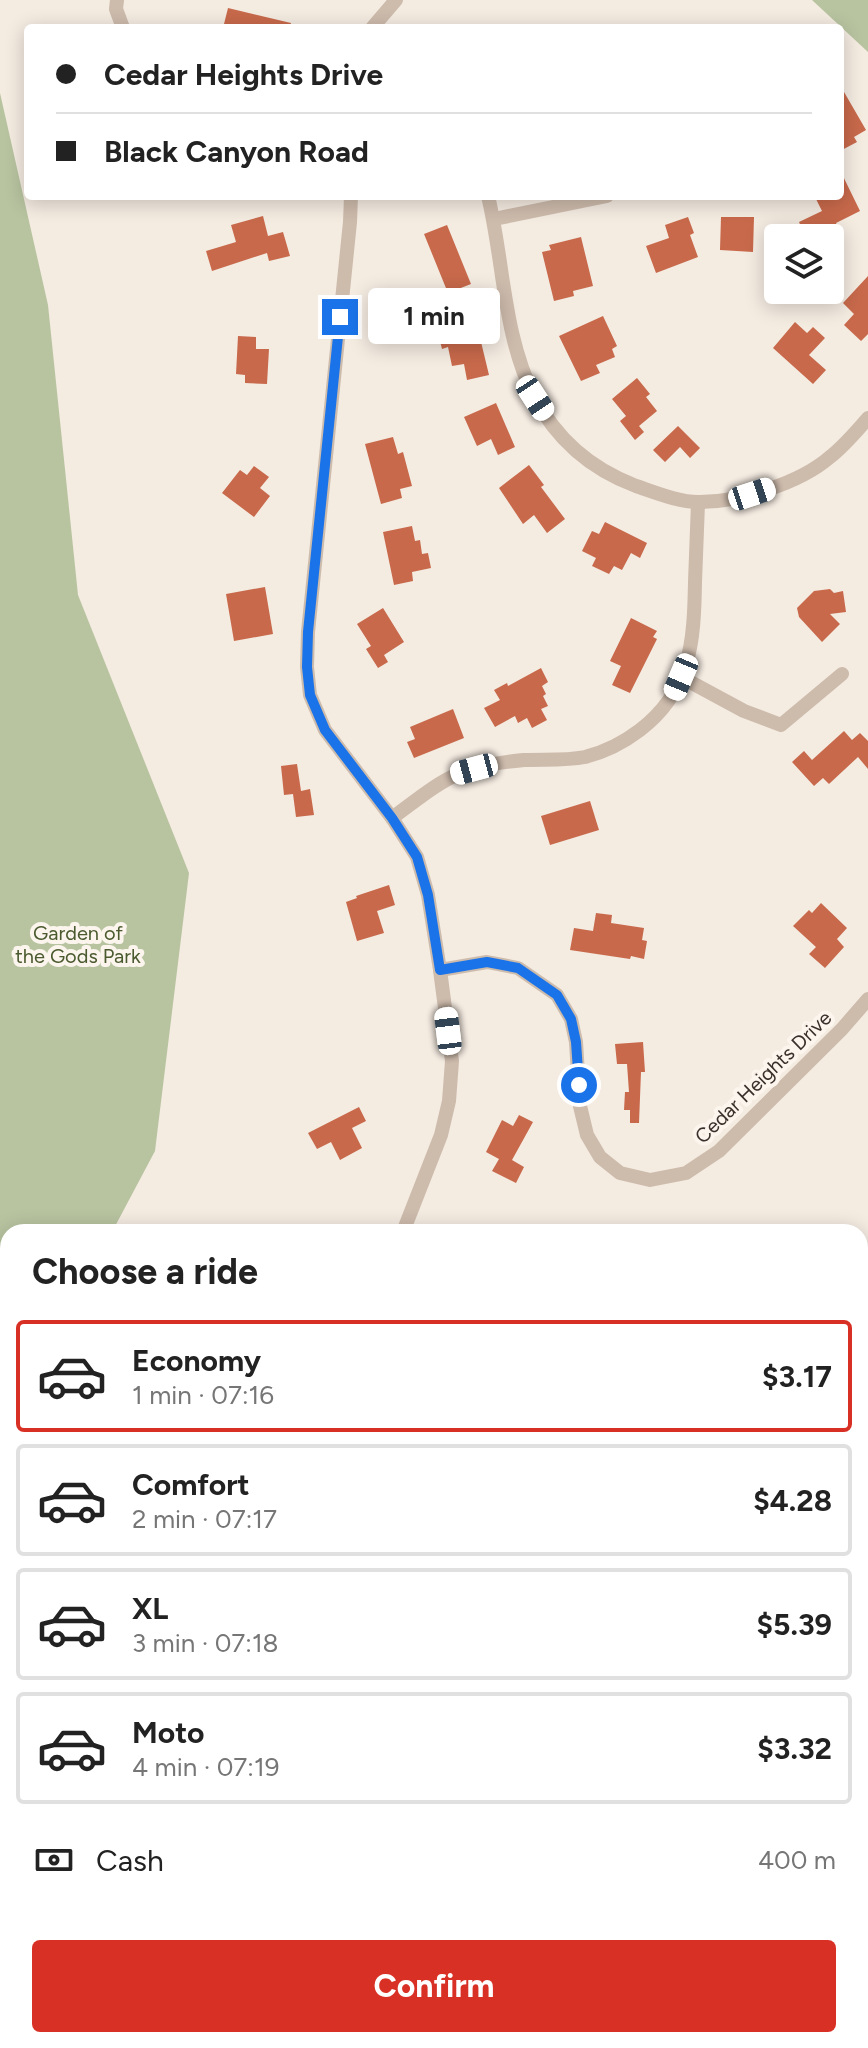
<!DOCTYPE html>
<html lang="en">
<head>
<meta charset="utf-8">
<style>
  :root { --surface:#fff; --page:#f6f6f6; --text:#222; --muted:#767676; --line:#e0e0e0; --accent:#d93025 }
  body { margin:0; font-family:Figtree,sans-serif; background:var(--page); color:var(--text); height:100vh; display:flex; flex-direction:column; font-size:30px; white-space:nowrap }
  * { box-sizing:border-box; margin:0 }
  p { font-size:26px; color:var(--muted) }
  .icon { flex:none; width:44px; height:44px; fill:none; stroke:currentColor; stroke-width:2; stroke-linecap:round; stroke-linejoin:round }
  .map { position:relative; flex:1; overflow:hidden }
  .drawer { position:absolute; left:0px; top:1224px; width:868px; height:824px; display:flex; flex-direction:column; background:var(--surface); border-radius:24px 24px 0 0; box-shadow:0 4px 20px #0003 }
  .drawer>* { flex:none }
  .hud { position:absolute; left:24px; top:24px; width:820px; height:176px; border-radius:8px; box-shadow:0 4px 20px #0003; display:grid; align-content:center; height:176px; padding:0 32px; background:var(--surface) }
  .controls { position:absolute; left:764px; top:224px; display:grid; gap:16px }
  .controls a { display:grid; place-items:center; width:80px; height:80px; border-radius:8px; background:var(--surface); box-shadow:0 4px 20px #0003; font-size:40px }
  .end { position:absolute; width:36px; height:36px; margin:-18px; border:10px solid #1a73e8; background:#fff; box-shadow:0 0 0 4px #fff }
  .from { border-radius:50% }
  .bubble { position:absolute; height:56px; border-radius:8px; background:var(--surface); box-shadow:0 4px 20px #0003; font-size:26px; font-weight:700; line-height:56px; text-align:center }
  .car { position:absolute; width:24px; height:48px; margin:-24px -12px; border-radius:10px; box-shadow:0 0 6px 2px #0007; background:linear-gradient(#fff 24%,#345 0 40%,#fff 0 76%,#345 0 86%,#fff 0) }
  .hud b { display:flex; align-items:center; gap:28px; height:76px; font-size:30px }
  .hud b+b { border-top:2px solid var(--line) }
  .hud i { width:20px; height:20px; background:var(--text) }
  ul { padding:0; list-style:none }
  li { display:flex; align-items:center; gap:24px; height:112px; margin:0 16px 12px; padding:0 16px; border:4px solid var(--line); border-radius:8px }
  li div { flex:1 }
  li b { display:block; font-size:30px }
  li em { font-style:normal; font-weight:700 }
  li.active { border-color:var(--accent) }
  li>.icon { width:72px; height:72px; stroke-width:1.5 }
  h2 { padding:0 32px; font-size:36px; line-height:96px }
  .pay { display:flex; align-items:center; gap:20px; height:88px; padding:0 32px; font-size:30px }
  .pay p { margin-inline-start:auto }
  .button { display:flex; gap:16px; margin-top:auto; padding:16px 32px }
  .button a { flex:1; height:92px; border-radius:8px; background:var(--accent); color:#fff; font-size:32px; font-weight:700; line-height:92px; text-align:center }
  .map>svg:first-child { display:block }
  .green { fill:#b8c4a0 }
  .building { fill:#c8694b }
  .lines { fill:none; stroke-linecap:round; stroke-linejoin:round }
  .minor { stroke:#cdbbac; stroke-width:14 }
  .route { stroke:#1a73e8; stroke-width:10 }
  .labels { text-anchor:middle; dominant-baseline:central; stroke-width:8; stroke-linejoin:round; paint-order:stroke }
  .park-label { font-size:20px; fill:#4a5a2e; stroke:#fbf5ee }
  .street-label { font-size:20px; fill:#3b302b; stroke:#fbf5ee }
</style>
</head>
<body>
<div class="map">
<svg width="868" height="2048" viewBox="0 0 868 2048">
  <rect width="100%" height="100%" fill="#f4ebe1"/>
  <g class="green">
    <path d="M812 0H868V52Z"/>
    <path d="M0 93 48 305 78 595 189 873 155 1151 112 1232H8V1429L0 1447Z"/>
    <path d="M0 1456 8 1462V1692L0 1725Z"/>
  </g>
  <g class="building">
    <path d="M228 8 291 23 290 28H223Z"/>
    <path d="M840 85 866 130 854 137 857 142 840 151Z"/>
    <path d="M840 170 860 211 836 223 839 230 824 238H806L799 222 822 211 816 199 822 196H840Z"/>
    <path d="M263 216 268 236 283 232 290 256 269 261 267 253 212 271 206 251 236 242 231 225Z"/>
    <path d="M688 217 694 233 690 235 698 257 656 273 646 246 669 238 665 225Z"/>
    <path d="M721 217H754L753 252 720 250Z"/>
    <path d="M447 225 471 284 448 293 424 234Z"/>
    <path d="M581 237 593 286 573 291 574 296 554 301 542 252 551 250 549 245Z"/>
    <path d="M868 276V334L861 341 844 325 854 314 843 303Z"/>
    <path d="M603 316 617 346 612 349 615 357 596 365 600 373 581 381 559 336Z"/>
    <path d="M475 317 489 375 467 380 464 364 452 366 448 347 442 349 439 337 447 336 444 324Z"/>
    <path d="M795 322 807 333 813 327 825 338 809 355 826 370 813 384 773 348Z"/>
    <path d="M238 336 256 337V349H269L267 384 245 383V375L236 374Z"/>
    <path d="M637 378 650 394 646 397 657 411 639 426 644 432 635 440 620 421 626 416 612 399Z"/>
    <path d="M496 403 515 447 498 455 491 439 477 446 464 417Z"/>
    <path d="M678 426 700 448 690 458 680 447 665 462 653 450Z"/>
    <path d="M393 437 398 454 403 452 412 486 400 489 402 498 381 504 365 444Z"/>
    <path d="M529 465 544 485 541 487 565 519 547 533 534 515 523 524 499 488Z"/>
    <path d="M254 466 269 477 260 488 270 496 254 517 222 493 240 470 247 475Z"/>
    <path d="M605 522 647 543 640 558 631 553 622 570 614 566 609 574 592 566 596 558 582 551 592 531 599 534Z"/>
    <path d="M412 526 415 541 420 540 422 554 428 553 431 568 412 572 413 581 394 585 383 532Z"/>
    <path d="M265 587 273 634 234 641 226 594Z"/>
    <path d="M830 589 834 593 843 591 846 612 830 614 840 624 822 642 799 617 797 608 814 591Z"/>
    <path d="M383 608 404 642 384 655 388 662 378 668 366 649 371 646 357 624Z"/>
    <path d="M631 618 657 631 653 637 657 639 630 693 612 685 621 666 610 661Z"/>
    <path d="M541 668 548 682 542 686 546 694 543 696 548 706 541 709 547 720 532 728 527 718 518 723 515 716 495 727 484 708 500 700 494 690 507 683 508 686Z"/>
    <path d="M453 709 464 738 414 758 407 742 415 739 410 727Z"/>
    <path d="M844 731 852 740 860 733 868 741V769L858 757 829 784 823 778 814 786 792 762 804 751 812 760Z"/>
    <path d="M297 764 301 791 310 789 314 815 296 817 293 794 284 795 281 766Z"/>
    <path d="M590 801 599 830 550 845 541 816Z"/>
    <path d="M389 885 395 905 377 911 384 933 357 941 346 902 357 898 356 896Z"/>
    <path d="M821 903 847 928 837 939 844 947 825 968 809 954 816 947 793 926 809 910 812 913Z"/>
    <path d="M596 913 612 915 611 923 644 928 642 940 647 941 644 959 631 956 630 959 570 950 574 928 593 931Z"/>
    <path d="M643 1042 645 1072H641L639 1123H630V1110H624L625 1092H629L627 1064H617L615 1044Z"/>
    <path d="M359 1107 366 1121 352 1128 362 1148 340 1160 331 1142 317 1149 308 1133Z"/>
    <path d="M519 1115 533 1122 512 1160 524 1167 516 1183 492 1171 499 1159 486 1152 502 1120 513 1126Z"/>
  </g>
  <g class="lines">
    <g class="minor">
      <path d="M117 0 116 9 123 28"/>
      <path d="M372 28 396 0"/>
      <path d="M351 196 350 222 308 632 307 667 310 695 325 730 392 818 417 857 428 895 440 970 452 1061 449 1101 441 1135 403 1232"/>
      <path d="M488 196C504 262 503 335 534 396 556 439 591 469 636 486 654 492 681 503 700 502 740 502 800 483 830 457 844 446 856 432 868 418"/>
      <path d="M494 219 607 196"/>
      <path d="M681 677 744 711 781 725 842 674"/>
      <path d="M392 818C413 803 435 784 458 774 478 765 503 762 524 760 544 759 565 761 585 757 605 752 623 743 640 730 691 691 694 642 695 582 696 556 697 529 698 503"/>
      <path d="M440 970 487 962 518 968 557 995 571 1019 576 1042 580 1106 587 1135 600 1157 620 1173 650 1180 686 1173 719 1151 842 1029 868 999"/>
      <path d="M860 1390 868 1389"/>
      <path d="M0 1493 8 1497"/>
      <path d="M47 2040 52 2048"/>
      <path d="M673 2040 676 2048"/>
      <path d="M455 2048 457 2040"/>
      <path d="M857 2048 868 2031"/>
    </g>
  </g>
  <g class="lines">
    <path class="route" d="M340 317 308 632 307 667 310 695 325 730 392 818 417 857 428 895 440 970 487 962 518 968 557 995 571 1019 576 1042 579 1085"/>
  </g>
  <g class="labels">
    <g class="park-label">
      <text x="78" y="933">Garden of<tspan x="78" dy="23">the Gods Park</tspan></text>
    </g>
    <g class="street-label">
      <text transform="translate(763 1077) rotate(-44)">Cedar Heights Drive</text>
    </g>
  </g>
</svg>
<div class="controls">
<a><svg class="icon" aria-label="layers" viewBox="0 0 24 24"><path d="M12 4l9 5-9 5-9-5zM3 14l9 5 9-5"/></svg></a>
</div>
<i class="end from" style="left:579px;top:1085px"></i>
<i class="end" style="left:340px;top:317px"></i>
<div class="bubble" style="left:368px;top:288px;width:132px">1 min</div>
<i class="car" style="left:535px;top:398px;rotate:147deg"></i>
<i class="car" style="left:752px;top:494px;rotate:72deg"></i>
<i class="car" style="left:681px;top:677px;rotate:203deg"></i>
<i class="car" style="left:474px;top:769px;rotate:255deg"></i>
<i class="car" style="left:448px;top:1031px;rotate:353deg"></i>
<div class="hud">
<b><i class="from"></i>Cedar Heights Drive</b>
<b><i></i>Black Canyon Road</b>
</div>
<section class="drawer">
<h2>Choose a ride</h2>
<ul>
<li class="active"><svg class="icon" aria-label="car" viewBox="0 0 24 24"><path d="M5 17H2v-5l4-1 3-4h7l3 4 3 1v5h-3M9 17h6M6 11h13"/><circle cx="7" cy="17" r="2"/><circle cx="17" cy="17" r="2"/></svg><div><b>Economy</b><p>1 min · 07:16</p></div><em>$3.17</em></li>
<li><svg class="icon" aria-label="car" viewBox="0 0 24 24"><path d="M5 17H2v-5l4-1 3-4h7l3 4 3 1v5h-3M9 17h6M6 11h13"/><circle cx="7" cy="17" r="2"/><circle cx="17" cy="17" r="2"/></svg><div><b>Comfort</b><p>2 min · 07:17</p></div><em>$4.28</em></li>
<li><svg class="icon" aria-label="car" viewBox="0 0 24 24"><path d="M5 17H2v-5l4-1 3-4h7l3 4 3 1v5h-3M9 17h6M6 11h13"/><circle cx="7" cy="17" r="2"/><circle cx="17" cy="17" r="2"/></svg><div><b>XL</b><p>3 min · 07:18</p></div><em>$5.39</em></li>
<li><svg class="icon" aria-label="car" viewBox="0 0 24 24"><path d="M5 17H2v-5l4-1 3-4h7l3 4 3 1v5h-3M9 17h6M6 11h13"/><circle cx="7" cy="17" r="2"/><circle cx="17" cy="17" r="2"/></svg><div><b>Moto</b><p>4 min · 07:19</p></div><em>$3.32</em></li>
</ul>
<div class="pay"><svg class="icon" aria-label="cash" viewBox="0 0 24 24"><path d="M3 7h18v10H3z"/><circle cx="12" cy="12" r="2"/></svg>Cash<p>400 m</p></div>
<div class="button"><a>Confirm</a></div>
</section>
</div>
</body>
</html>
